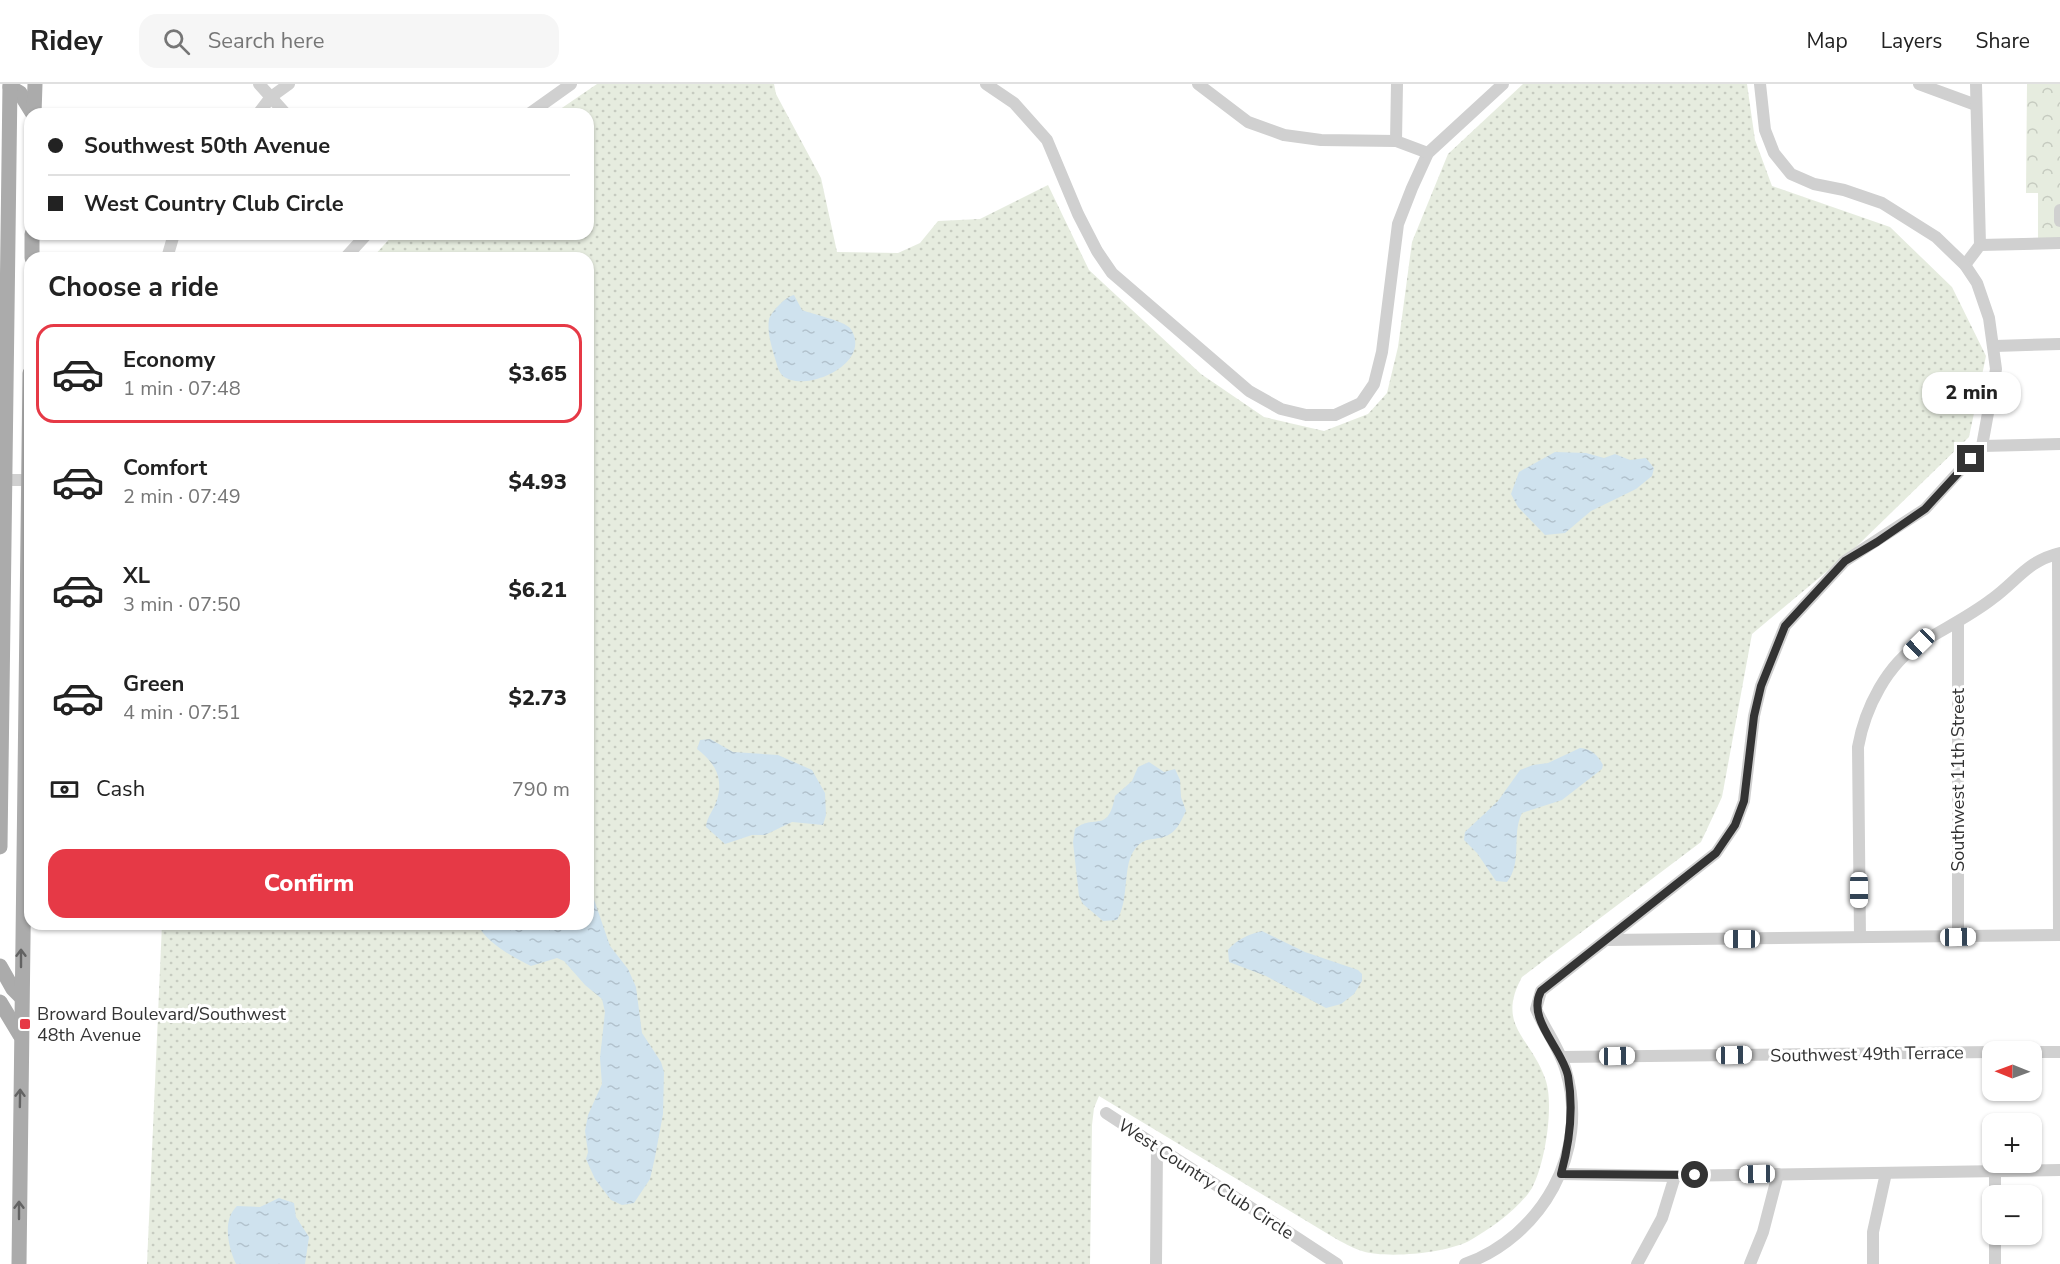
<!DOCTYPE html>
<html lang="en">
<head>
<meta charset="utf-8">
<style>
  :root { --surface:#fff; --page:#f6f6f6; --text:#222; --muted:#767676; --line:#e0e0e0; --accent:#e63946 }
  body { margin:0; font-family:"Nunito Sans",sans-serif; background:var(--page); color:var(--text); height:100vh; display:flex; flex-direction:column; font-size:22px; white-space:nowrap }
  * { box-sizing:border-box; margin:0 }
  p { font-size:20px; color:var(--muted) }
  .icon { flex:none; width:33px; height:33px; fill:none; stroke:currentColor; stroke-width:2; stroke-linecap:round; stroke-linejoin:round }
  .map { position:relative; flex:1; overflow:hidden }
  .side { position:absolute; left:24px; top:168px; width:570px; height:678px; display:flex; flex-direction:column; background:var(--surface); border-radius:18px; box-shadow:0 2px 4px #0004 }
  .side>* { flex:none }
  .guide { position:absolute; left:24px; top:24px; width:570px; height:132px; border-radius:18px; box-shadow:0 2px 4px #0004; display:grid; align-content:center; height:132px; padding:0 24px; background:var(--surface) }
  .needle { width:39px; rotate:271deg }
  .buttons { position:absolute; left:1982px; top:957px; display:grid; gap:12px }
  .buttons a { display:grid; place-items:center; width:60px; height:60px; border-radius:12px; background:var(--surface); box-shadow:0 2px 4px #0004; font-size:30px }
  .end { position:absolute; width:27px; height:27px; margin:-14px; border:8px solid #333; background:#fff; box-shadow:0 0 0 3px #fff }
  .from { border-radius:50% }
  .bubble { position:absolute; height:42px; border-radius:18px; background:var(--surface); box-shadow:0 2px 4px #0004; font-size:20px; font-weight:800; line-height:42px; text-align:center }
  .car { position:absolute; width:18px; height:36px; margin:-18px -9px; border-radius:8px; box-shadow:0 0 4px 2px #0007; background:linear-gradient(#fff 24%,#345 0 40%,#fff 0 76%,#345 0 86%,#fff 0) }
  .guide b { display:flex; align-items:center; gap:21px; height:57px; font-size:22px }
  .guide b+b { border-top:2px solid var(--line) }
  .guide i { width:15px; height:15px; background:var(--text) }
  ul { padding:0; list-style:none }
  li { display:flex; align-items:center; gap:18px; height:99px; margin:0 12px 9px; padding:0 12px; border:3px solid transparent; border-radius:18px }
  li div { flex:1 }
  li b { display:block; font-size:22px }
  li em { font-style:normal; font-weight:800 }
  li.selected { border-color:var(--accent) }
  li>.icon { width:54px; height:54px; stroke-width:1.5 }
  h2 { padding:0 24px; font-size:27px; line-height:72px }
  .pay { display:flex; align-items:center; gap:15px; height:66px; padding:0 24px; font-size:22px }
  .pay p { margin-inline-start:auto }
  .primary-button { display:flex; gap:12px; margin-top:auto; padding:12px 24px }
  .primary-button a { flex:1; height:69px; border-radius:18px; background:var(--accent); color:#fff; font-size:24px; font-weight:800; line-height:69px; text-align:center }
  header { display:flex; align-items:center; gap:36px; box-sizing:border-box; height:84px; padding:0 30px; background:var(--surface); border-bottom:2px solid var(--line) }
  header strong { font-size:28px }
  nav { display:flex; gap:33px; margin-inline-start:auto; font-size:21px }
  .search { width:420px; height:54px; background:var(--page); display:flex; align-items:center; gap:15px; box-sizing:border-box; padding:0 21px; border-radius:18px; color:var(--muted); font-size:22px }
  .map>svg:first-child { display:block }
  .grass { fill:url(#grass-dots) }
  .park { fill:url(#park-crowns) }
  .water { fill:url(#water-ripples) }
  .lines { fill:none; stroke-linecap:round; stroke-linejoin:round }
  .minor { stroke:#d0d0d0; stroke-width:12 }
  .major { stroke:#ababab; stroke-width:15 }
  .oneway { stroke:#636363 }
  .route { stroke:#333; stroke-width:8 }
  .poi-dot { fill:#e63946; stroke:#fff; stroke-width:2 }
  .labels { text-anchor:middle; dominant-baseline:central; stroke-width:6; stroke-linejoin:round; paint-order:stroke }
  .street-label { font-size:18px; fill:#333; stroke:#fff }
  .poi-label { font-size:18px; fill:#333; stroke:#fff; text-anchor:start }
</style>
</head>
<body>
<header>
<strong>Ridey</strong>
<div class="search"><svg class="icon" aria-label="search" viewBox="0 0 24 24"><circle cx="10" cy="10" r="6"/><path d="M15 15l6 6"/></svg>Search here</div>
<nav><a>Map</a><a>Layers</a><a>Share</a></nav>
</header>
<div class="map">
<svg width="2060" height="1180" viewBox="0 0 2060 1180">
  <defs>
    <pattern id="grass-dots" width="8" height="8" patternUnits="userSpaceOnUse" patternTransform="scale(1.5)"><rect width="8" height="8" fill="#e6ecdf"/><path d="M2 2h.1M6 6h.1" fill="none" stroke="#c6cbc0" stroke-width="1.8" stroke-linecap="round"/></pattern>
    <pattern id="park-crowns" width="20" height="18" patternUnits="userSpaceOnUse" patternTransform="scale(1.5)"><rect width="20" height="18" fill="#e6ecdf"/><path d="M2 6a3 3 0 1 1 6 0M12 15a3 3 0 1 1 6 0" fill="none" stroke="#c6cbc0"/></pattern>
    <pattern id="water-ripples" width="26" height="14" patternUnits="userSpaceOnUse" patternTransform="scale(1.5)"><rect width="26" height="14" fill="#cfe2ee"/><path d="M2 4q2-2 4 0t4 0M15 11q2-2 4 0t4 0" fill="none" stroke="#b2c2cd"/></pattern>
  </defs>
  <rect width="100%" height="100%" fill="#fff"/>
  <path class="grass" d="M597 0H774L776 10 821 94 837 168 898 169 920 159 938 137 980 135 1048 101 1089 186 1201 290 1264 333 1324 347 1368 330 1387 309 1398 263 1412 158 1448 70 1523 0H1747L1755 56 1772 102 1890 143 1952 203 1986 272 1969 353 1856 463 1752 550 1722 713 1701 758 1522 893C1495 943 1532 953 1546 997 1554 1023 1545 1080 1532 1104 1519 1125 1490 1145 1469 1157 1446 1169 1387 1175 1362 1167 1352 1164 1342 1158 1333 1153L1099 1012 1094 1024 1092 1041 1090 1180H147L162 840H588V174H372L394 150H588V30H553Z"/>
  <path class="park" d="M2027 0H2060V154L2038 155V109H2026Z"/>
  <g class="water">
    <path d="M794 211 802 226C812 230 844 237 850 244 875 279 805 310 783 292 777 286 777 279 774 271 771 260 767 247 769 235 773 226 785 213 794 211Z"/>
    <path d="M1555 368 1586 369 1604 374 1615 370 1630 376 1646 374 1654 384 1652 392 1636 405 1591 427 1565 449 1545 451 1518 423 1511 410 1519 388Z"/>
    <path d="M710 655 733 668 778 671 812 686 825 709 826 731 823 741 792 738 765 751H752L725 760 706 743C707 732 714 726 717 716 724 693 714 678 697 665L700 656Z"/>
    <path d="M1580 664C1591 665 1598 671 1603 681L1602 685 1562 716 1522 729C1511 751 1523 778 1507 798L1496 797 1477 769 1464 756 1465 748 1498 717 1520 686 1533 681 1548 679Z"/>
    <path d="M1149 678 1164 688 1175 685 1180 696 1181 713 1186 727C1182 735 1178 745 1170 750 1156 759 1145 749 1133 768 1123 784 1129 817 1117 836L1103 837 1083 820 1079 812 1073 758 1075 745C1094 729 1108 751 1115 712L1132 697 1138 683Z"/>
    <path d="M588 798 610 862 628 885 636 903 642 949 661 978 664 988 663 1030 655 1073 650 1095 634 1119 622 1121 611 1116 595 1095 586 1075 588 1068 585 1047 588 1031 602 1000 600 974 605 928 602 915 585 901 564 877 557 874 531 882C515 874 484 858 478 840H588Z"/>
    <path d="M1262 847 1305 868 1358 886 1362 890V897L1354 910 1341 920 1326 924 1266 892 1229 878 1228 866C1237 855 1248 851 1262 847Z"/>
    <path d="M279 1114 294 1119 296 1133 309 1153 305 1180H236C228 1163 222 1136 237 1122L260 1123Z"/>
  </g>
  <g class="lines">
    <g class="minor">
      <path d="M259 0 286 30"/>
      <path d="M986 0 1014 19 1047 56 1078 130 1097 167 1112 189 1249 307 1281 325 1306 331H1335L1361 319 1374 300 1382 268 1398 140 1412 104 1428 69 1503 0"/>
      <path d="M1198 0 1248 38 1284 51 1321 56 1396 57 1428 69"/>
      <path d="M1919 0 1976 21"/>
      <path d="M258 30 271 13 289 0"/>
      <path d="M529 30 571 0"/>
      <path d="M1396 57 1397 0"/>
      <path d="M2060 126V137"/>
      <path d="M1980 161 2060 159"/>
      <path d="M167 174 174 150"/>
      <path d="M345 174 367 150"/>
      <path d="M1965 181 1980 161 1976 0"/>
      <path d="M1995 262 2060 260"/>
      <path d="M1982 362 2060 360"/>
      <path d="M0 396H30"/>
      <path d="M2058 470 2059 851"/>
      <path d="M1860 853 1858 663C1865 624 1887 580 1921 559 1945 544 1970 532 1992 515 2018 496 2027 477 2060 469"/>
      <path d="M1958 853V539"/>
      <path d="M1607 856 2060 851"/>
      <path d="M2031 968H2060"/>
      <path d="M1561 973 1992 968"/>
      <path d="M1106 1029 1337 1180"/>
      <path d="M1995 1086V1112"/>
      <path d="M1561 1090 1675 1092 2060 1086"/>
      <path d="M1995 1150V1180"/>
      <path d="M1156 1180 1157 1062"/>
      <path d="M1465 1180C1542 1152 1590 1068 1566 987 1560 965 1545 946 1536 925L1541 907 1716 769 1735 741 1744 717 1754 632 1761 602 1785 542 1845 477 1925 425 1982 362 1996 285 1989 234 1977 199 1965 181 1936 153 1882 119 1844 106 1814 100 1791 90 1774 69 1765 46 1760 0"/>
      <path d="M1637 1180 1662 1134 1675 1092"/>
      <path d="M1750 1180 1763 1148 1778 1090"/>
      <path d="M1873 1180V1148L1886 1089"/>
    </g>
    <g class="major">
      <path d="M10 3 20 9 33 30"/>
      <path d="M34 30 35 0"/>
      <path d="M32 174V150"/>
      <path d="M0 763 10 0"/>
      <path d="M0 882 13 905 21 913"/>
      <path d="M0 918 20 951"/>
      <path d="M19 1180 30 289"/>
    </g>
  </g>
  <defs><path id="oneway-shaft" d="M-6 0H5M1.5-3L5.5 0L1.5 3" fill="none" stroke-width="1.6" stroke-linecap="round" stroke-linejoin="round" transform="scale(1.5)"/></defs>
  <g class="oneway">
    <use href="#oneway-shaft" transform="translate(21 874) rotate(-90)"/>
    <use href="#oneway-shaft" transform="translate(20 1014) rotate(-89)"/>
    <use href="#oneway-shaft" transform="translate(19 1126) rotate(-90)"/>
  </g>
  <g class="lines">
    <path class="route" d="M1695 1091 1561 1090C1570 1057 1574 1026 1568 992 1562 964 1526 935 1541 907L1716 769 1735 741 1744 717 1754 632 1761 602 1785 542 1845 477 1877 458 1925 425 1971 375"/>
  </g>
  <rect class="poi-dot" x="19" y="934" width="12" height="12" rx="3"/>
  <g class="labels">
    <g class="street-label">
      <text transform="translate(1958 696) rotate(-90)">Southwest 11th Street</text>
      <text transform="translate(1867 970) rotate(-1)">Southwest 49th Terrace</text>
      <text transform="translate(1206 1095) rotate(33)">West Country Club Circle</text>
    </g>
    <g class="poi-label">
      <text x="37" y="930">Broward Boulevard/Southwest<tspan x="37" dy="21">48th Avenue</tspan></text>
    </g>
  </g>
</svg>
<div class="buttons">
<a><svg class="needle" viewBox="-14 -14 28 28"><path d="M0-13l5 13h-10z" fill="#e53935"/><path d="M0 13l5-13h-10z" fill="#767676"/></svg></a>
<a>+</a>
<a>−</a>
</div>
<i class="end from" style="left:1695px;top:1091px"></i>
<i class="end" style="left:1971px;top:375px"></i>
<div class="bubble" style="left:1922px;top:288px;width:99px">2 min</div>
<i class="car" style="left:1919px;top:560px;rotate:226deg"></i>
<i class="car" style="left:1859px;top:806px;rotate:180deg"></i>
<i class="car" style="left:1958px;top:853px;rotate:89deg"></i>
<i class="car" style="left:1742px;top:855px;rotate:270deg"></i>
<i class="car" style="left:1734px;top:971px;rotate:89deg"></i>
<i class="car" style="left:1617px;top:972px;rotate:89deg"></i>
<i class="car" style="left:1757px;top:1090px;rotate:269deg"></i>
<div class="guide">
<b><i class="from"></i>Southwest 50th Avenue</b>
<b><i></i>West Country Club Circle</b>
</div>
<section class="side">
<h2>Choose a ride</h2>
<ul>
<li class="selected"><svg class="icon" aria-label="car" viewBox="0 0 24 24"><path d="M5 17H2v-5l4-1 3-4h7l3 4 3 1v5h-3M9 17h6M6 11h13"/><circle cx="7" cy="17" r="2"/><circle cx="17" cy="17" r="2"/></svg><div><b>Economy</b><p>1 min · 07:48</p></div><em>$3.65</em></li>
<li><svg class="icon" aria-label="car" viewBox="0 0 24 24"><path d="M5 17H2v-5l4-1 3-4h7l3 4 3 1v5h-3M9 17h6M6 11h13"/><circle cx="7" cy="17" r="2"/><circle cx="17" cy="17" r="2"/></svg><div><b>Comfort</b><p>2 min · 07:49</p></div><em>$4.93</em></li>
<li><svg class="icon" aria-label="car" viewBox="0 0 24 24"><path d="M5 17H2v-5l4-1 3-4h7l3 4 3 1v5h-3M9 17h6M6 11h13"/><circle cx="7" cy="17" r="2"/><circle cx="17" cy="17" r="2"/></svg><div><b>XL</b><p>3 min · 07:50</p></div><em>$6.21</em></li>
<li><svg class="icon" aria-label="car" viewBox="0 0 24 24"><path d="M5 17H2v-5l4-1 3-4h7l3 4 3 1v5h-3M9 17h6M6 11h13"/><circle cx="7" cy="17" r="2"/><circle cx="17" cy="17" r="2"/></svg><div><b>Green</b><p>4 min · 07:51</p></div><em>$2.73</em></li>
</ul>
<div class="pay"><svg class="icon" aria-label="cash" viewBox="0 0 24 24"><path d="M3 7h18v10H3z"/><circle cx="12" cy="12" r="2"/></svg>Cash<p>790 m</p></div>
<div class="primary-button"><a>Confirm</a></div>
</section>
</div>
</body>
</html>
